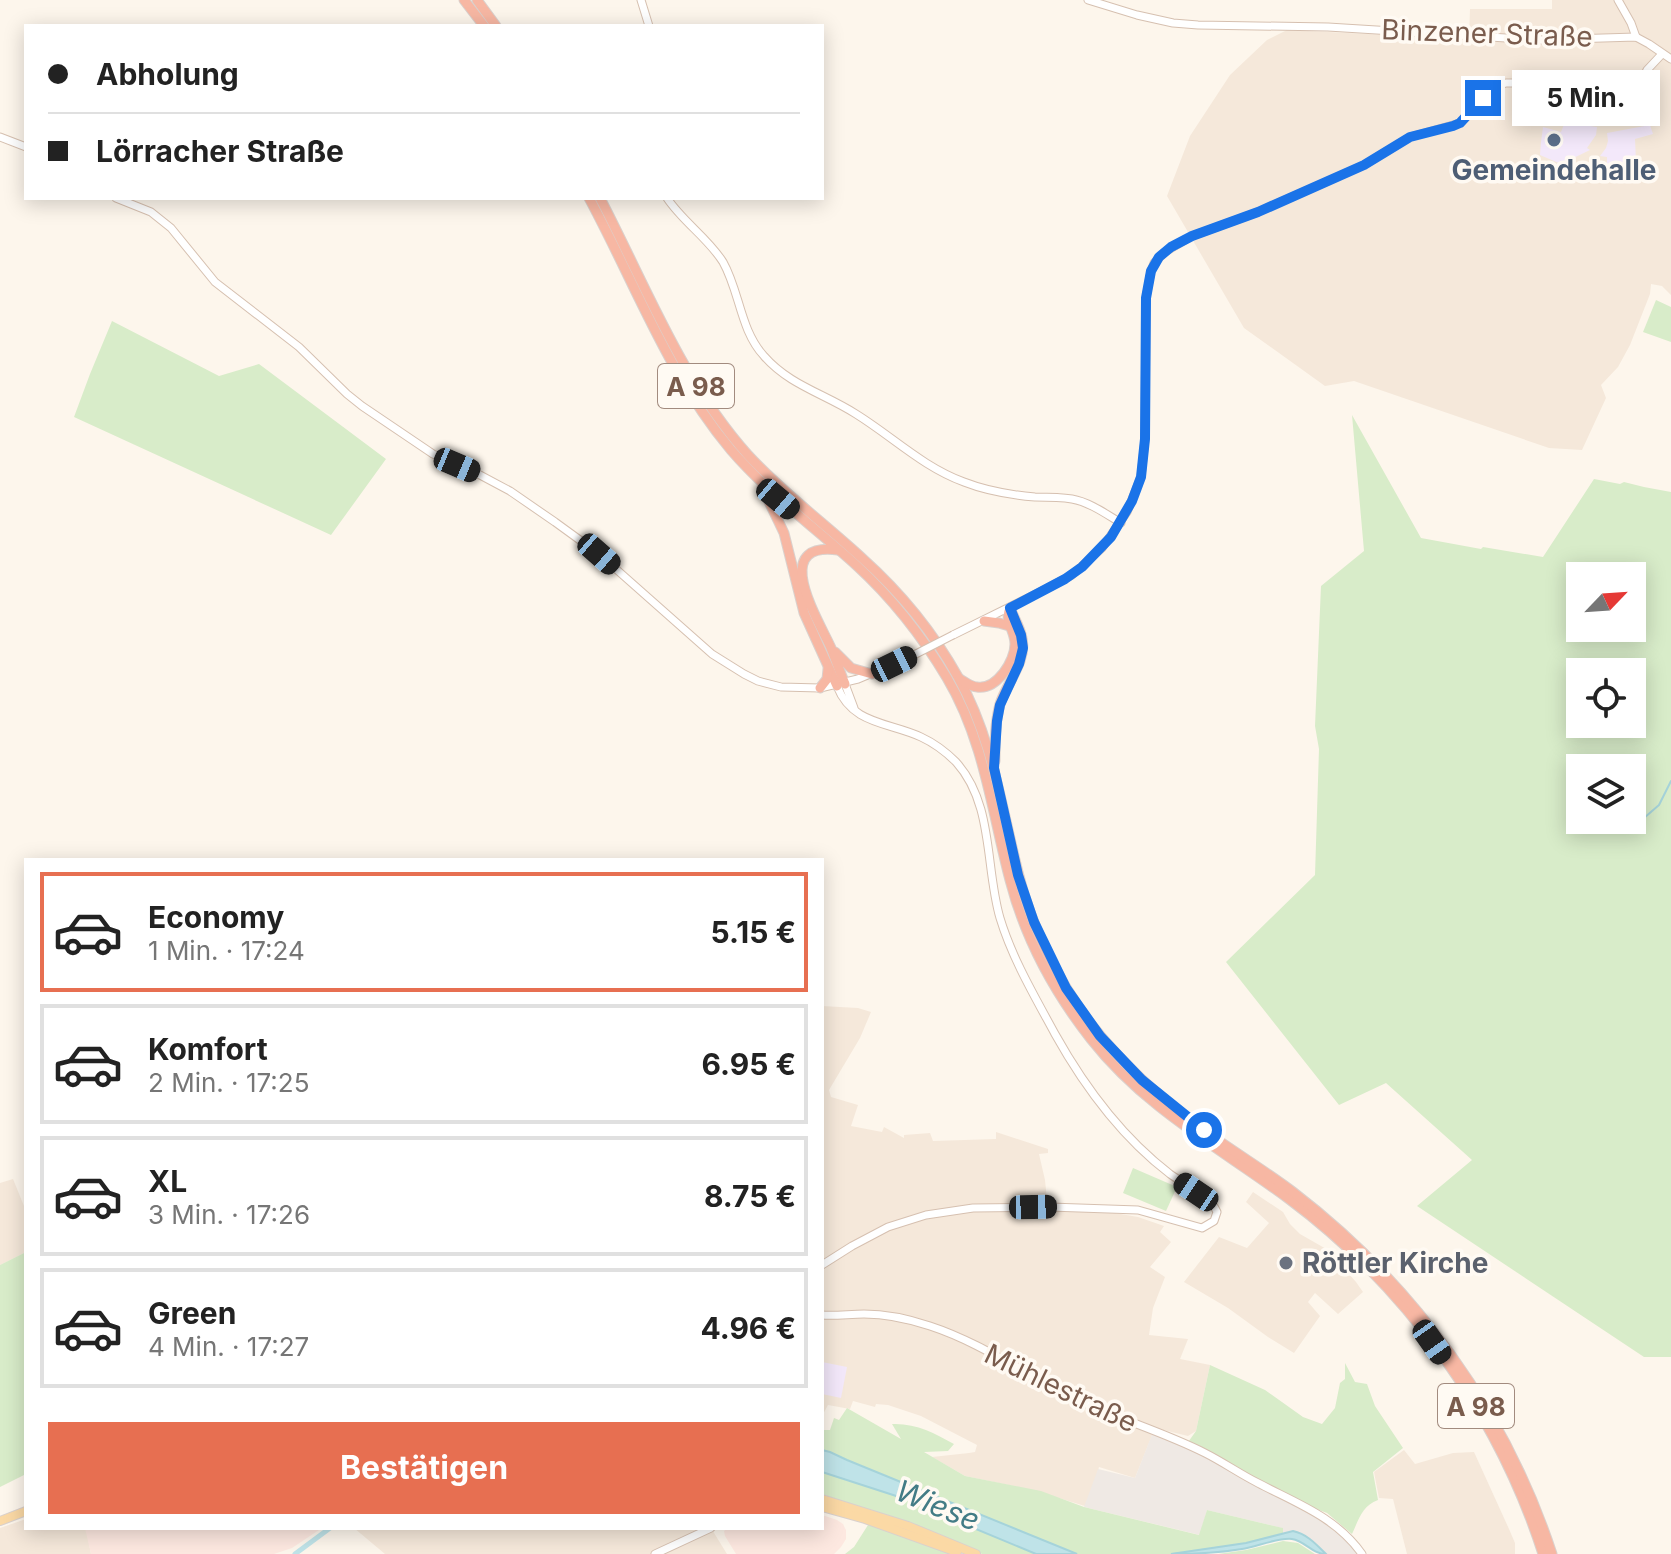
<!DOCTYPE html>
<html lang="de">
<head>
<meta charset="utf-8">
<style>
  :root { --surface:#fff; --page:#f6f6f6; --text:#222; --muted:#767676; --line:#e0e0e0; --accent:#e76f51 }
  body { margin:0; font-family:Inter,sans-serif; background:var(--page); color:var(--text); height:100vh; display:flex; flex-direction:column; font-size:30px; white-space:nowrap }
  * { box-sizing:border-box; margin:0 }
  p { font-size:26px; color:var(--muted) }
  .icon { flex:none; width:44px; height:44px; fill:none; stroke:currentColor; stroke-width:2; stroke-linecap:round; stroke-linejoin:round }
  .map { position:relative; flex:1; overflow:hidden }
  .drawer { position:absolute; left:24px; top:858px; width:800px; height:672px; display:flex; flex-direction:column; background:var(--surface); border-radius:0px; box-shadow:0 4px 20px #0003 }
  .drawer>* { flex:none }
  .top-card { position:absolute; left:24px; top:24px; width:800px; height:176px; border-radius:0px; box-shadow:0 4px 20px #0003; display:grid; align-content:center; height:176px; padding:0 24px; background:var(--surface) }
  .needle { width:52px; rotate:65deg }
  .tools { position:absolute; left:1566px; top:562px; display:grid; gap:16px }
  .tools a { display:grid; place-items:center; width:80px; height:80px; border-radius:0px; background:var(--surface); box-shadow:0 4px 20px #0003; font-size:40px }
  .end { position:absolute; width:36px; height:36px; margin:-18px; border:10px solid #1a73e8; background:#fff; box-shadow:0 0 0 4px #fff }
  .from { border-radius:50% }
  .bubble { position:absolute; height:56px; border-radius:0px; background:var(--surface); box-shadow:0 4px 20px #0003; font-size:26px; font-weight:700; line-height:56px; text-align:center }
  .car { position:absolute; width:24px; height:48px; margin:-24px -12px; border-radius:10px; box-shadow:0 0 6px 2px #0007; background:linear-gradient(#222 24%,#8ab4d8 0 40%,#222 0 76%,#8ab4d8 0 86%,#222 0) }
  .top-card b { display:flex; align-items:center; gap:28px; height:76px; font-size:30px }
  .top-card b+b { border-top:2px solid var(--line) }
  .top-card i { width:20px; height:20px; background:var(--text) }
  ul { padding:14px 0 0; list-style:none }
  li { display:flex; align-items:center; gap:24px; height:120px; margin:0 16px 12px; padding:0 8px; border:4px solid var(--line); border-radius:0px }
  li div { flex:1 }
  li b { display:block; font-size:30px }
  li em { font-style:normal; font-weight:700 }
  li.on { border-color:var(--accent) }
  li>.icon { width:72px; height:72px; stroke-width:1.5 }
  .primary-button { display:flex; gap:16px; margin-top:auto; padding:16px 24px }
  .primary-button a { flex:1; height:92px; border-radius:0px; background:var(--accent); color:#fff; font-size:32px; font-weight:700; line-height:92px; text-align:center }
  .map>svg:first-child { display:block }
  .residential { fill:#f5e8da }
  .commercial { fill:#fde8e0 }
  .industrial { fill:#efe9e4 }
  .education { fill:#f3e8fa }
  .green { fill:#d8ecc9; fill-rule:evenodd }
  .water { fill:#bfe3e8; stroke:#a5d3da; stroke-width:2 }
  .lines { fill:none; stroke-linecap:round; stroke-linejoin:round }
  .stream { stroke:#a5d3da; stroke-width:2 }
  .canal { stroke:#bfe3e8; stroke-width:5 }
  .secondary-casing { stroke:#d6c0b0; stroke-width:9 }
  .primary-casing { stroke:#dad1cd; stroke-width:10 }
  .highway-casing { stroke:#dad1cd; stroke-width:11 }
  .secondary { stroke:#fff; stroke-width:7 }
  .primary { stroke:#fbd9a5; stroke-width:8 }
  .highway { stroke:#f7b7a3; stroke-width:9 }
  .secondary-bridge-casing { stroke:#d6c0b0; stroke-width:9; stroke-linecap:butt }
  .secondary-bridge { stroke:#fff; stroke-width:7 }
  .route { stroke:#1a73e8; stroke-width:10 }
  .service-dot { fill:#5c6f8a; stroke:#fffaf3; stroke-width:3 }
  .worship-dot { fill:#6b7280; stroke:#fffaf3; stroke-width:3 }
  .labels { text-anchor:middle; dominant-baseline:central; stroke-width:7; stroke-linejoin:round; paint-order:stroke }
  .shield { fill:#fffaf3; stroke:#a28b7f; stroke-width:2 }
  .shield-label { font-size:26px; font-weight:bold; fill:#7a5c4d }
  .street-label { font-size:28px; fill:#7a5c4d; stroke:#fffaf3 }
  .service-label { font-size:28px; font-weight:bold; fill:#4e5e75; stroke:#fffaf3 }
  .worship-label { font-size:28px; font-weight:bold; fill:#5b616d; stroke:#fffaf3; text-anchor:start }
  .water-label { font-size:30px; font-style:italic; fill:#437c86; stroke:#fffaf3 }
</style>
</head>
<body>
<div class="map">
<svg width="1671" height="1554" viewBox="0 0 1671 1554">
  <rect width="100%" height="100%" fill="#fdf6ec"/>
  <g class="residential">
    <path d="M1552 0H1671V295L1662 286 1651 284 1650 294 1630 345 1618 367 1601 385 1606 398 1582 450 1549 448 1354 381 1325 386 1244 328 1167 196 1190 136 1230 75 1267 40 1287 30 1469 39 1470 9H1552Z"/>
    <path d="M822 1006 858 1008 871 1012 860 1038 829 1090 831 1097 858 1105 851 1126 882 1132 884 1127 904 1138V1135L930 1133 933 1141 996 1139V1132L1048 1149V1153L1039 1154 1045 1180 1048 1210 1109 1212 1138 1217 1164 1226 1160 1232 1171 1242 1150 1267 1165 1277 1153 1308 1149 1335 1188 1339 1180 1359 1210 1365 1196 1431 1188 1436 1155 1428 1135 1478 1099 1467 1088 1507 1033 1490 965 1476 932 1457 969 1453 975 1452 977 1445 921 1416 888 1405 876 1404 875 1407 853 1401 850 1409 828 1405 822 1416Z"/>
    <path d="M13 1179 26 1211V1252L0 1265V1183Z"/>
    <path d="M1253 1192 1283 1212 1290 1224 1300 1234 1328 1250 1356 1282 1363 1292 1338 1314 1315 1293 1308 1302 1320 1316 1294 1353 1268 1337 1228 1308 1184 1282 1219 1237 1247 1248 1269 1223 1246 1202Z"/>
    <path d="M1404 1450 1415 1464 1453 1453 1474 1452 1509 1529 1515 1543V1554H1407L1393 1499 1379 1498 1374 1472Z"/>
    <path d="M26 1519V1528H86L91 1554H0V1528Z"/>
    <path d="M354 1528H711L727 1554H385Z"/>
  </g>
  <g class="commercial">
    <path d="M822 1515 837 1520 843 1524 846 1530V1539L841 1547 834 1554H736L725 1536 724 1531 728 1528H822Z"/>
    <path d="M85 1528H322L292 1548 274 1554H91Z"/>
  </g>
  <path class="industrial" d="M1153 1432 1204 1453 1314 1511 1362 1554H1326L1312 1540 1296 1531 1283 1533 1282 1528 1207 1510 1200 1535 1084 1507 1098 1469 1135 1478Z"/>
  <g class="education">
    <path d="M1565 122 1597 127 1596 135 1587 148 1590 150 1561 164 1540 155 1541 142 1543 127 1561 132Z"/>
    <path d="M1650 125 1653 134 1635 139 1636 162 1632 163 1633 172H1629L1627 180 1607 178V157L1600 156 1606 148 1608 141 1607 133Z"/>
    <path d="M822 1362 847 1367 841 1398 822 1394Z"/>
  </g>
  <g class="green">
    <path d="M1656 300 1671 307V342L1643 332Z"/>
    <path d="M112 321 219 376 259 364 386 459 331 535 74 417 90 374Z"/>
    <path d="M1352 415 1421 538 1481 549 1483 547 1543 557 1594 479 1620 484 1624 482 1644 487 1671 492V1357H1644L1417 1206 1472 1160 1386 1083 1339 1105 1226 962 1315 875 1319 749 1315 726 1321 586 1364 551ZM1580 576H1632V628H1580ZM1580 672H1632V724H1580ZM1580 768H1632V820H1580Z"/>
    <path d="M1133 1168 1177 1187 1166 1211 1123 1193Z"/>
    <path d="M26 1252V1474L0 1487V1265Z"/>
    <path d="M1345 1363 1355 1382 1367 1384 1375 1406 1403 1448 1373 1472 1378 1500C1362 1506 1359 1519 1352 1534L1327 1513 1290 1499 1186 1445 1196 1431 1210 1365 1265 1390 1303 1417 1322 1424 1335 1408 1340 1383 1345 1379Z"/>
    <path d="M847 1408 901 1439 892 1424C916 1423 934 1433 954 1444L948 1451 924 1452 965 1476 1041 1491 1084 1507 1199 1535 1207 1510 1283 1528V1533L1246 1543 1171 1554H1077L847 1460 830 1452 822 1450V1430H830L834 1418 839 1420Z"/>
    <path d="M822 1472 924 1505 1037 1554H982L914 1526 822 1494Z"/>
    <path d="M868 1525H873L954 1554H845L854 1547Z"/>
    <path d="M1283 1541 1298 1543 1315 1554H1218L1246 1550Z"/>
  </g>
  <g class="water">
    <path d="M822 1450 830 1452 847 1460 1077 1554H1036L964 1524 924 1505 822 1472Z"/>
    <path d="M1293 1531C1307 1534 1316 1544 1326 1554 1312 1554 1305 1541 1292 1539 1279 1537 1256 1547 1242 1549 1218 1553 1195 1554 1171 1554L1246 1543Z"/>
  </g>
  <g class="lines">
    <path class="stream" d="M1629 831 1659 805 1671 781"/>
    <path class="canal" d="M295 1554 330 1528"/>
    <g class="secondary-casing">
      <g id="secondary">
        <path d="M641 0 649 26"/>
        <path d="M1088 0 1137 15 1173 23 1198 25 1328 27 1537 40 1636 37 1649 44 1671 59"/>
        <path d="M1618 0 1631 23 1636 37"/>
        <path d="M0 137 26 147"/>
        <path d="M116 198 151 212 171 228 215 282 299 347 347 394 362 406 433 454 480 475 510 491 555 522 599 554 712 654 744 674 758 681 781 687 820 688 858 679 910 657"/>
        <path d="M667 198C683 222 708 238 723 262 740 292 740 330 764 356 789 385 825 394 856 414 893 437 923 467 964 482 987 491 1011 495 1035 497 1047 497 1060 497 1072 499 1089 502 1106 514 1121 523"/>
        <path d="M953 635 1042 591 1072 575 1102 548 1127 512 1141 477 1145 439 1146 298 1151 271 1154 263 1165 252 1192 236 1258 212 1364 165 1410 137 1460 123 1483 98 1500 85 1506 83H1523L1610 101 1628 100 1635 95 1647 70 1662 54"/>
        <path d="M845 684 854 708"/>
        <path d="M822 1265 852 1246 888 1227 926 1215 973 1208 1050 1207 1138 1210 1202 1228 1214 1221 1217 1212C1211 1197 1184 1184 1170 1174 1123 1138 1084 1086 1055 1034 1035 997 1012 958 1000 918 985 867 994 804 956 762 946 752 934 743 921 737 889 722 852 725 837 686"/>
        <path d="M822 1315C836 1316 850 1314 864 1314 887 1314 909 1319 930 1326 982 1343 1027 1376 1076 1399 1118 1419 1164 1432 1205 1453 1223 1462 1240 1474 1258 1483 1296 1503 1336 1517 1362 1554"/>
        <path d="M655 1554 711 1528"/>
      </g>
    </g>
    <g class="primary-casing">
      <g id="primary">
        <path d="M822 1499 908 1526 976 1554"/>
        <path d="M822 1507 865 1519 957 1552"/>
        <path d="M0 1521 26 1511"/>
      </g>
    </g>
    <g class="highway-casing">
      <g id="highway">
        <path d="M464 0 484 26"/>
        <path d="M477 0 496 26"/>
        <path d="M589 198C635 283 668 375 731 450 768 493 814 527 856 565 892 598 922 636 947 678 984 740 992 812 1010 880 1025 938 1054 992 1091 1039 1145 1108 1220 1148 1289 1199 1407 1287 1498 1414 1543 1554"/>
        <path d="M600 198C646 286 681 380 748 455 783 493 824 523 862 558 900 592 933 632 958 677 992 738 1001 805 1018 872 1031 926 1057 980 1091 1024 1123 1065 1161 1099 1202 1129 1232 1151 1264 1170 1293 1192 1413 1284 1505 1410 1552 1554"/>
        <path d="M762 487 784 533 804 613 837 686"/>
        <path d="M838 550C769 541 818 619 831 648 836 660 840 672 845 684"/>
        <path d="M984 621 999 623 1009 626"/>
        <path d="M835 652 851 668 872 674"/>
        <path d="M960 679C965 682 971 687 977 687 997 690 1015 661 1015 644 1015 630 1004 622 1010 608"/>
        <path d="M820 688 827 679 828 669"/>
        <path d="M995 761C995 742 995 722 1000 704 1007 682 1027 662 1022 638 1020 627 1014 618 1010 608"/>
      </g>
    </g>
    <use href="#secondary" class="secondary"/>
    <use href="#primary" class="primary"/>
    <use href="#highway" class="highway"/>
    <g class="secondary-bridge-casing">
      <path id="secondary-bridge" d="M910 657 953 635"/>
    </g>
    <use href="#secondary-bridge" class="secondary-bridge"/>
  </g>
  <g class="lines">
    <path class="route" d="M1204 1130 1142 1080 1100 1036 1066 988 1034 922 1018 875 994 768 997 721 1000 705 1019 664 1023 648 1021 635 1010 608 1065 579 1082 567 1111 537 1132 501 1141 477 1145 439 1146 298 1151 271 1159 257 1171 247 1192 236 1258 212 1364 165 1410 137 1453 126 1460 123 1483 98"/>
  </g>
  <circle class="service-dot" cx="1554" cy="140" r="8"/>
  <circle class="worship-dot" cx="1286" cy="1263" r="8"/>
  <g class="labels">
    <g class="shield">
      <rect x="658" y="364" width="76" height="44" rx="6"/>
      <rect x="1438" y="1384" width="76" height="44" rx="6"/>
    </g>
    <g class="shield-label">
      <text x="696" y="386">A 98</text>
      <text x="1476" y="1406">A 98</text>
    </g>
    <g class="street-label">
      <text transform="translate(1487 33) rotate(2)">Binzener Straße</text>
      <text transform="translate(1061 1388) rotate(26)">Mühlestraße</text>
    </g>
    <g class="service-label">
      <text x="1554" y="170">Gemeindehalle</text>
    </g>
    <g class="worship-label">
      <text x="1302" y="1263">Röttler Kirche</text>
    </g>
    <g class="water-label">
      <text transform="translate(938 1505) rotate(22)">Wiese</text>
    </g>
  </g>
</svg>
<div class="tools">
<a><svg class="needle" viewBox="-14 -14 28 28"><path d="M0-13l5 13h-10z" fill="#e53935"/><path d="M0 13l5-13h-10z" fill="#767676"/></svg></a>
<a><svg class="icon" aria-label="locate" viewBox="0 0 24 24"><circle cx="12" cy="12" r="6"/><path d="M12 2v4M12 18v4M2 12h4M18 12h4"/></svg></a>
<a><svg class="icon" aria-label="layers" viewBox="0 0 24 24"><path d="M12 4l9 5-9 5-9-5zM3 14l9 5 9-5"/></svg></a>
</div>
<i class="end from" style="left:1204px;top:1130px"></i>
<i class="end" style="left:1483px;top:98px"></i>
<div class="bubble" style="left:1512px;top:70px;width:148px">5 Min.</div>
<i class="car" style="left:457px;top:465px;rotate:113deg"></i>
<i class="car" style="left:778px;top:499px;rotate:130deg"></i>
<i class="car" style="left:599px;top:554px;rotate:131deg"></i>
<i class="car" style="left:894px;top:664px;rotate:64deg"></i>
<i class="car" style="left:1196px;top:1192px;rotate:304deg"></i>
<i class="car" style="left:1033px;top:1207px;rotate:89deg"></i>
<i class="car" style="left:1432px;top:1342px;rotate:145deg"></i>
<div class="top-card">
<b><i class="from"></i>Abholung</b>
<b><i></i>Lörracher Straße</b>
</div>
<section class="drawer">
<ul>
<li class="on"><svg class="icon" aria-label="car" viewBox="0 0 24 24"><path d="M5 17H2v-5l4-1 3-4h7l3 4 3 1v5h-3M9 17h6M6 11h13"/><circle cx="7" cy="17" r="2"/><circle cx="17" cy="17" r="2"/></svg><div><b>Economy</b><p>1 Min. · 17:24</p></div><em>5.15 €</em></li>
<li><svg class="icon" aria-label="car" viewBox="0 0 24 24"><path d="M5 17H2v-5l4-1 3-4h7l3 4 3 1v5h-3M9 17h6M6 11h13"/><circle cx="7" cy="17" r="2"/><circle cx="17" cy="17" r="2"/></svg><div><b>Komfort</b><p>2 Min. · 17:25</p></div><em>6.95 €</em></li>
<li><svg class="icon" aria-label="car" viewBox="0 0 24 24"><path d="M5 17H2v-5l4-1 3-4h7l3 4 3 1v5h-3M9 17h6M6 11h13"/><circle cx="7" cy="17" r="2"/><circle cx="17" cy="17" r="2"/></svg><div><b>XL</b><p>3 Min. · 17:26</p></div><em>8.75 €</em></li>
<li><svg class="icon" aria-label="car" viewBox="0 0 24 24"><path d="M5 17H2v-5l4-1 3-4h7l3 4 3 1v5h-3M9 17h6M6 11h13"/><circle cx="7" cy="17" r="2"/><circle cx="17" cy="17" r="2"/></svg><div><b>Green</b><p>4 Min. · 17:27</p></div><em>4.96 €</em></li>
</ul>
<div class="primary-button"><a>Bestätigen</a></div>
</section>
</div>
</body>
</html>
